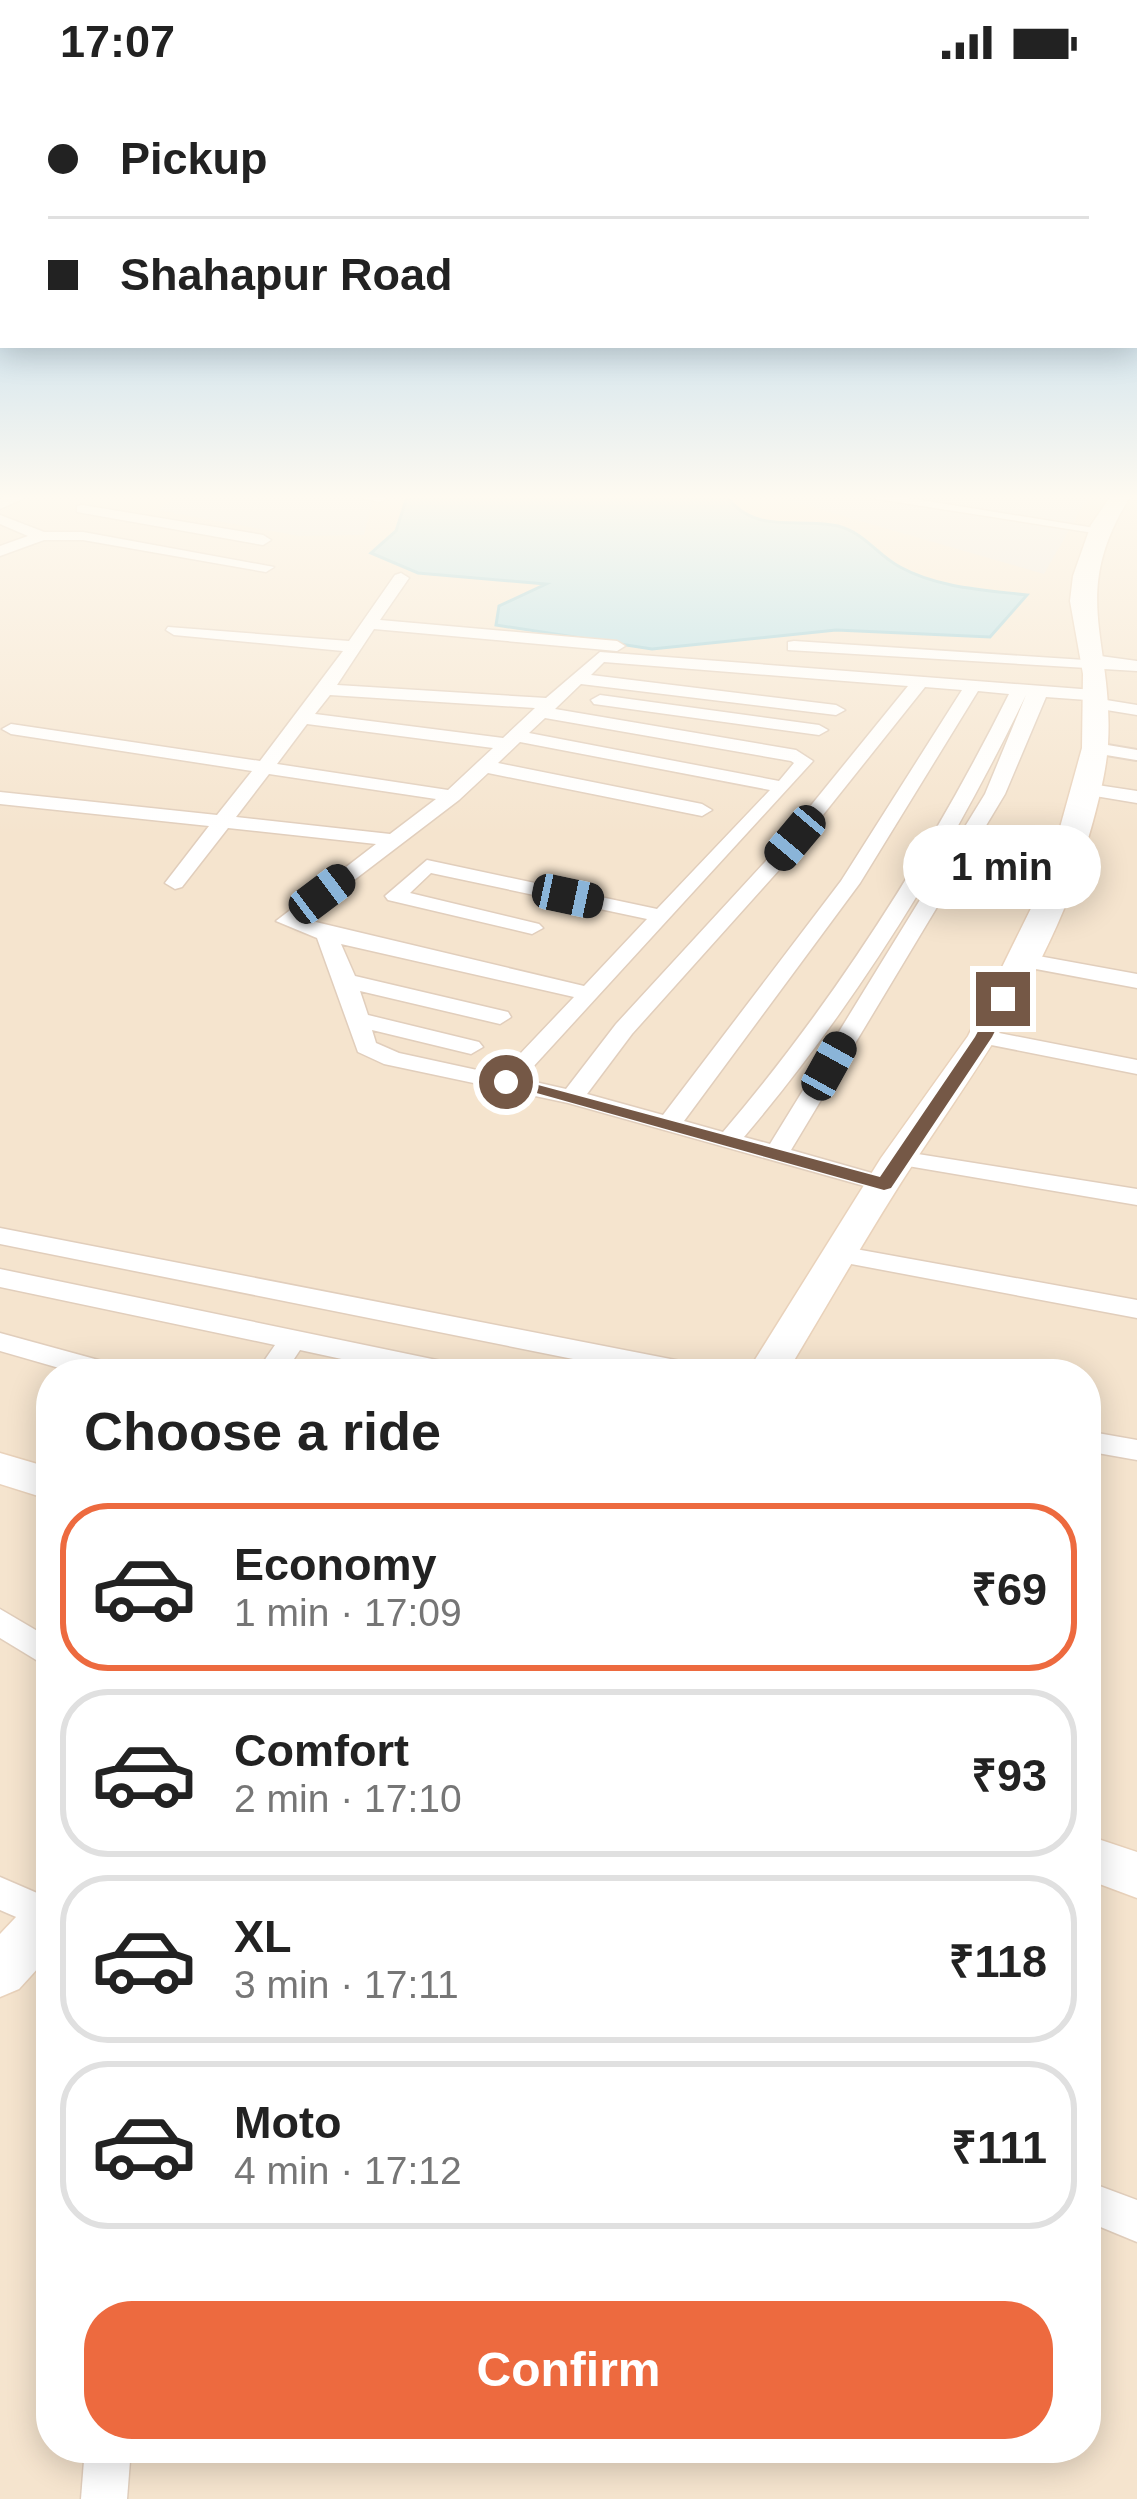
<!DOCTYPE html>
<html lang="en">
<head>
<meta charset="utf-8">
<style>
  :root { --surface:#fff; --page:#f2f2f2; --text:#222; --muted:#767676; --line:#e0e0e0; --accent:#ed6a3f }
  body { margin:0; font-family:Arial,sans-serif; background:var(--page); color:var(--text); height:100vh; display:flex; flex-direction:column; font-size:45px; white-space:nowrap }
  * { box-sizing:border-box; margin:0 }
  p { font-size:39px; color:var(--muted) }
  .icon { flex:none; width:66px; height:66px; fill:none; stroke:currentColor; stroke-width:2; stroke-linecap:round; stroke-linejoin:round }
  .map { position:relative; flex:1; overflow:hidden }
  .panel { position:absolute; left:36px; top:1275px; width:1065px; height:1104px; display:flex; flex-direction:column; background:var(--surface); border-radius:48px; box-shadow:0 6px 30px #0003 }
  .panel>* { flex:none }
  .hud { position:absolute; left:0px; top:0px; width:1137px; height:264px; box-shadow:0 6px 30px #0003; display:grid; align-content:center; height:264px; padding:0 48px; background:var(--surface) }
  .end { position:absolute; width:54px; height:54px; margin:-27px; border:15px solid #755846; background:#fff; box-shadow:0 0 0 6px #fff }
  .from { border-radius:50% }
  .bubble { position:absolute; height:84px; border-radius:42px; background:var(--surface); box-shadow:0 6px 30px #0003; font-size:39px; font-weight:600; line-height:84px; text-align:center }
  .car { position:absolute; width:36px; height:72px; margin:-36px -18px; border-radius:15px; box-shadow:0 0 9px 3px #0007; background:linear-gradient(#222 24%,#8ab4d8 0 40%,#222 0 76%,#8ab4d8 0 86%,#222 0) }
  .hud b { display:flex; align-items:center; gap:42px; height:114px; font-size:45px }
  .hud b+b { border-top:3px solid var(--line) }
  .hud i { width:30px; height:30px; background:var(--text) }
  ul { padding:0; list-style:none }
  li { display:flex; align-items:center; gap:36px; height:168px; margin:0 24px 18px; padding:0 24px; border:6px solid var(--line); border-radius:48px }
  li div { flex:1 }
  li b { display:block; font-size:45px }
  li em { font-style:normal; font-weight:600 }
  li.active { border-color:var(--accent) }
  li>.icon { width:108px; height:108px; stroke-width:1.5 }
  h2 { padding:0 48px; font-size:54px; line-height:144px }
  .primary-button { display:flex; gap:24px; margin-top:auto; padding:24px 48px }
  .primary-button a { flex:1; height:138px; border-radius:48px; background:var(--accent); color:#fff; font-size:48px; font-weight:600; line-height:138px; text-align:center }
  .status { display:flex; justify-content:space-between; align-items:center; height:84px; padding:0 60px; background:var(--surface); direction:ltr }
  .status svg { height:33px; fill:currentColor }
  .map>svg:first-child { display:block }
  .residential { fill:#f5e4ce; fill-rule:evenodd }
  .industrial { fill:#ebe4dc }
  .water { fill:#b4dee7; stroke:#9aced9; stroke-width:3 }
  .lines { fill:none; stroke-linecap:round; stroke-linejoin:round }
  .service-casing { stroke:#e1cebc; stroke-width:14 }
  .minor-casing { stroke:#e1cebc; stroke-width:3 }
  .secondary-casing { stroke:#e9d2bb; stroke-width:3 }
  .service { stroke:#fff; stroke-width:10 }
  .minor { fill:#fff; fill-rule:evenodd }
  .secondary { fill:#fff; fill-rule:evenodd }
  .route { fill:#755846 }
</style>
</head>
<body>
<div class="status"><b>17:07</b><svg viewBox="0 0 49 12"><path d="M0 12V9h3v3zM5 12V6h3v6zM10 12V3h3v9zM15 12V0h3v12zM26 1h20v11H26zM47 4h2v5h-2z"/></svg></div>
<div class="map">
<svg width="1137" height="2415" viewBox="0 0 1137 2415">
  <rect width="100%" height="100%" fill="#fdf3e0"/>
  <path class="residential" d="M0 413H1137V2415H0ZM51 1290H1086V2364H51Z"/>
  <g class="industrial">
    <path d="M177 413H374L364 451 299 452 157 426Z"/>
    <path d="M777 413H1088L1044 490Z"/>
  </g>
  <path class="water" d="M407 413H727C756 451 797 433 838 442 865 449 877 471 900 483 938 504 985 506 1027 511L990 553 836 546 652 565 496 541 499 522 546 500 418 489 371 469 396 447Z"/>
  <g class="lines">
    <g class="service-casing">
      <path id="service" d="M1095 664 1137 671"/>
    </g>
    <g class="minor-casing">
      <g id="minor">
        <path d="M7 413H27L0 425V416Z"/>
        <path d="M358 413H386L387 414 380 418Z"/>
        <path d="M865 413H902L1107 446 1100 450Z"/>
        <path d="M82 421 263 451 271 456 263 461 77 428V422Z"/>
        <path d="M0 431 44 448H83L274 483 266 488 83 456H44L0 472V462L28 452 0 440Z"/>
        <path d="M401 489 409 494 380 536 617 557 625 562 617 567 374 545 337 601 546 614 600 568 1094 606 1103 611 1100 615 1137 621V631L1088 623 1087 616 1046 613 1005 710 791 1066 893 1095 897 1100 893 1105H875L568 1019 384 980 358 968 317 854 276 837 376 760 228 744 182 803 175 805 165 799 209 742 0 720V708L217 731 252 687 11 650 2 645 11 640 260 677 343 567 174 551 166 546 168 543 349 557 395 491ZM604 578 908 602 765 778 616 940 566 1005 522 995 813 677 796 666 555 625 581 600 836 631 845 626 836 621 591 591ZM925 603 962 606 841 797 663 1031 587 1010 632 950 779 786ZM978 607 1009 610C930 767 838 913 723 1048L684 1037 860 799ZM330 611 535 624 503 654 315 630ZM1026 611 985 710 770 1060 744 1053C858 918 949 770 1026 611ZM545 634 791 677 794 679 779 697 529 649ZM307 640 493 664 448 706 277 680ZM520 658 770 706 657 825 427 776 385 812 388 816 532 850 543 844 539 840 410 809 431 789 647 835 584 902 303 835 459 716 488 689 702 732 712 726 702 720 498 679ZM269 690 436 715 390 750 236 733ZM341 860 574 913 500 991 399 969 376 959 372 946 471 970 483 963 479 958 368 931 360 907 500 940 511 933 508 928 355 892Z"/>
        <path d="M794 557 1085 576 1093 571 1137 577V587L788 566V558Z"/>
        <path d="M600 611 819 641 828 646 819 651 594 620 591 616Z"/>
        <path d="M1084 699 1137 707V719L1077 709V701Z"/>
        <path d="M1022 869 1137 890V904L1014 881 1011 876Z"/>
        <path d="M984 946 1137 976V990L976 958 973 953Z"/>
        <path d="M899 1067 1137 1105V1121L890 1079 887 1074 890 1069Z"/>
        <path d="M0 1144 696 1280 710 1290H648L0 1160Z"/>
        <path d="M839 1162 1137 1216V1234L830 1176 826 1170Z"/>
        <path d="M0 1185 456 1280 470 1290H411L300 1266 284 1290H255L275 1261 0 1203Z"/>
        <path d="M0 1249 124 1283 128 1290H80L0 1267Z"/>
        <path d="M1086 1347 1137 1356V1376L1086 1367Z"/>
        <path d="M0 1525 51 1555V1585L0 1554Z"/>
        <path d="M0 1793 51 1815V1848L0 1826Z"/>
        <path d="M1086 2097 1137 2116V2158L1086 2137Z"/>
        <path d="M85 2364H131L127 2415H81Z"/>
      </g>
    </g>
    <g class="secondary-casing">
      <g id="secondary">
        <path d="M1110 413H1130C1068 512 1114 556 1108 660 1106 697 1088 757 1076 793 1041 895 978 982 919 1071 872 1142 830 1217 786 1290H746L881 1074 968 952 1046 794 1082 664 1083 590 1070 517 1073 492 1091 441Z"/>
        <path d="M0 1369 51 1384V1416L0 1400Z"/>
        <path d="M1086 1751 1137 1768V1814L1086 1795Z"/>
        <path d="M51 1810V1870L19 1905 0 1913V1850L32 1816Z"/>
      </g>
    </g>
    <use href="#service" class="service"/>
    <use href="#minor" class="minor"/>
    <use href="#secondary" class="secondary"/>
  </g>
  <linearGradient id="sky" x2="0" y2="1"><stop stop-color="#93c5e8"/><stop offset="0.55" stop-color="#fefaf1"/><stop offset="1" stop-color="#fefaf1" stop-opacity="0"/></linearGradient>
  <rect width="1137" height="751" fill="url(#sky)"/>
  <path class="route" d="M997 911 1011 915 992 953 891 1104 884 1106 497 998 512 994 880 1093 975 953Z"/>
</svg>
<i class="end from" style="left:506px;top:998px"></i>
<i class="end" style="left:1003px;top:915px"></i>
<div class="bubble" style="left:903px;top:741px;width:198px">1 min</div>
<i class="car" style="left:795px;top:754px;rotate:220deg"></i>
<i class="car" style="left:322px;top:810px;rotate:53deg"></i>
<i class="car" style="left:568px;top:812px;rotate:102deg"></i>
<i class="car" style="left:829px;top:982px;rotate:29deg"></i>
<div class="hud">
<b><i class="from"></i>Pickup</b>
<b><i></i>Shahapur Road</b>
</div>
<section class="panel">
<h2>Choose a ride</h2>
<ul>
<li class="active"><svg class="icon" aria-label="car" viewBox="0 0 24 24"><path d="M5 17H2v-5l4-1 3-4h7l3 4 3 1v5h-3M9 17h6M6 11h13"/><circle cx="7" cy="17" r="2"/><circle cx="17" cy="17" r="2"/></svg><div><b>Economy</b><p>1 min · 17:09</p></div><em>₹69</em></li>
<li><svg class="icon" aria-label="car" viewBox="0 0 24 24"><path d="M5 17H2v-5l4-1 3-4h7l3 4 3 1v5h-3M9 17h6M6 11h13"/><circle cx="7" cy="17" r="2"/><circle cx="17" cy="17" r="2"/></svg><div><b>Comfort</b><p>2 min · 17:10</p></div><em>₹93</em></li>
<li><svg class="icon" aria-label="car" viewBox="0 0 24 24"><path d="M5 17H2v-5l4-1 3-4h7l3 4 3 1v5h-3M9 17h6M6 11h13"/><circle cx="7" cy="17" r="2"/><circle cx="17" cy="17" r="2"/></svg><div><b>XL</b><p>3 min · 17:11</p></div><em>₹118</em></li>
<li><svg class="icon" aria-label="car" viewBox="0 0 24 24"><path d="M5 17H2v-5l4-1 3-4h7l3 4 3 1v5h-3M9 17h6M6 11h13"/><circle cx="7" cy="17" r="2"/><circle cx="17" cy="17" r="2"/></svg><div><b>Moto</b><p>4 min · 17:12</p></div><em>₹111</em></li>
</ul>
<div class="primary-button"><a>Confirm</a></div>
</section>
</div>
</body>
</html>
